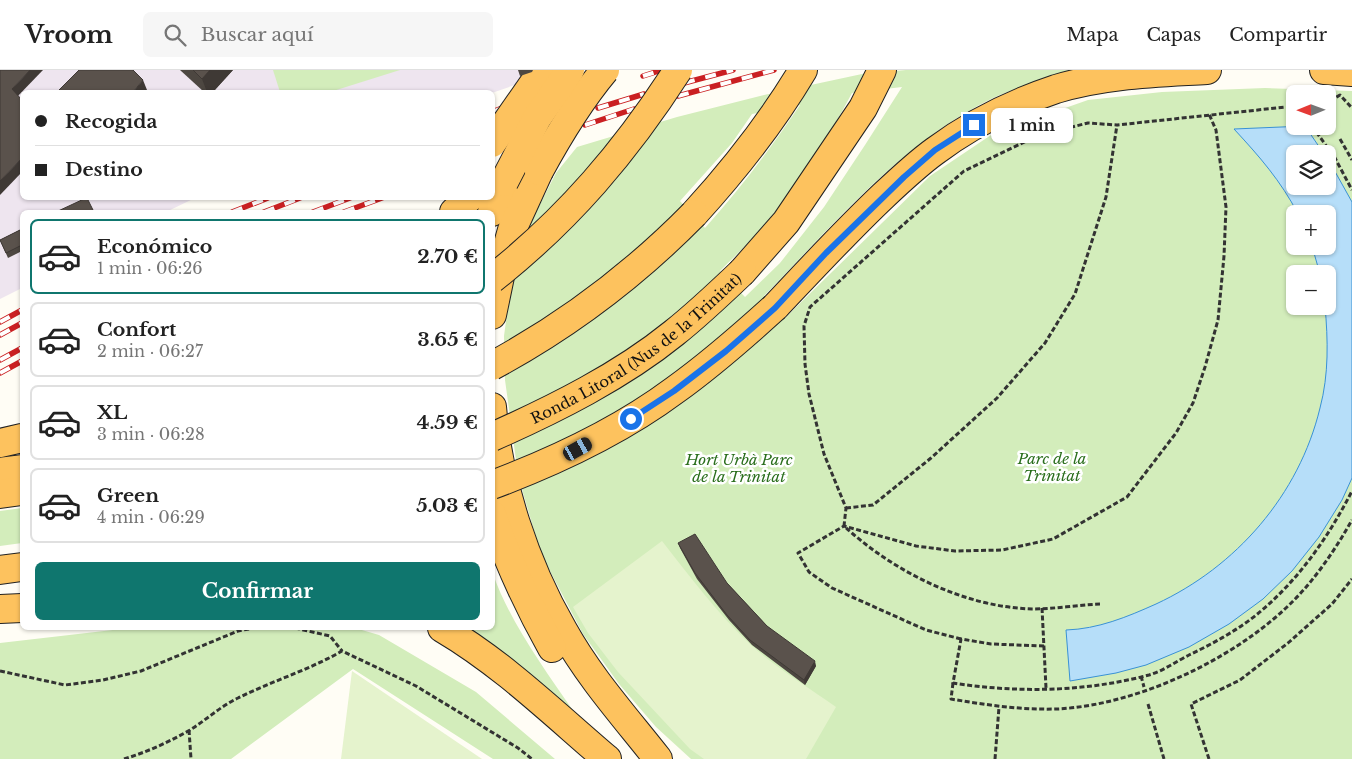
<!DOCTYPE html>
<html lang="es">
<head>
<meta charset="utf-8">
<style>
  :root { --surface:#fff; --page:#f6f6f6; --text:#222; --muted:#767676; --line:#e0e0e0; --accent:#0f766e }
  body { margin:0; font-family:"Libre Baskerville",serif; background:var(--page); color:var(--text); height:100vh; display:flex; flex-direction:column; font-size:19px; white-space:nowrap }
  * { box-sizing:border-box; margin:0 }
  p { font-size:16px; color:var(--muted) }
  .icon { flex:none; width:28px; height:28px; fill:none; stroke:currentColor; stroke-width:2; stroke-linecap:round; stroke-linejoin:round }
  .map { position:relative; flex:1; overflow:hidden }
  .panel { position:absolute; left:20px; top:140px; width:475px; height:420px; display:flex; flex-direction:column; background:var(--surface); border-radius:8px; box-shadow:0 1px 4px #0004 }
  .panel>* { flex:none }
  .hud { position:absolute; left:20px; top:20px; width:475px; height:110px; border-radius:8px; box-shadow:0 1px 4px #0004; display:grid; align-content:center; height:110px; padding:0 15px; background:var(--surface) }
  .needle { width:32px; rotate:269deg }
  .tools { position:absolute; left:1286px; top:15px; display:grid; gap:10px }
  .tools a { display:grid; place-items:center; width:50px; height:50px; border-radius:8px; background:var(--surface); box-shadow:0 1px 4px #0004; font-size:25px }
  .end { position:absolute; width:22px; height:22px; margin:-11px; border:6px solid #1a73e8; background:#fff; box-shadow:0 0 0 2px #fff }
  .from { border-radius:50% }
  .bubble { position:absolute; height:35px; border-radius:8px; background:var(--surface); box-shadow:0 1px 4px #0004; font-size:16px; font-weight:700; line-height:35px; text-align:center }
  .car { position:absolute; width:15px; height:30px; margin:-15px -8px; border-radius:6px; box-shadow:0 0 4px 1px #0007; background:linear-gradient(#222 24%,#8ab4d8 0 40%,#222 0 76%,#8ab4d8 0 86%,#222 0) }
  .hud b { display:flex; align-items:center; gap:18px; height:48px; font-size:19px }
  .hud b+b { border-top:1px solid var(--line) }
  .hud i { width:12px; height:12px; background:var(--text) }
  ul { padding:9px 0 0; list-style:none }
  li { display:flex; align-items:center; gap:15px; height:75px; margin:0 10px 8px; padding:0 5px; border:2px solid var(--line); border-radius:8px }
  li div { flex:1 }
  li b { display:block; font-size:19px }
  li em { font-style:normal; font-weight:700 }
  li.selected { border-color:var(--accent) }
  li>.icon { width:45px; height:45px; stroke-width:1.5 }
  .button { display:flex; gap:10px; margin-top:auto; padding:10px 15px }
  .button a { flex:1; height:58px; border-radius:8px; background:var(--accent); color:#fff; font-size:20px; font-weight:700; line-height:58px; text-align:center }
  header { display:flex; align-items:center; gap:30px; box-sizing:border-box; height:70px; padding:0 25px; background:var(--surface); border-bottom:1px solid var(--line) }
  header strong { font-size:24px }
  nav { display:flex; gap:28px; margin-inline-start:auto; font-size:18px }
  .search { width:350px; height:45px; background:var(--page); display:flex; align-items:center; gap:12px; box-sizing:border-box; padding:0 18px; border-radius:8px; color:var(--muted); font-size:19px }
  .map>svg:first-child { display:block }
  .industrial { fill:#eee5ef }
  .green { fill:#d3edbb; fill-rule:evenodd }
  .pitch { fill:#e5f3cd }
  .water { fill:#b6def9; stroke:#3991d5 }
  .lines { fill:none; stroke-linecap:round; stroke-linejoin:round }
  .trunk-casing { stroke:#222; stroke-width:30 }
  .path { stroke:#333; stroke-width:3; stroke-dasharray:5 2.5; stroke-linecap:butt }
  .trunk { stroke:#fdc25e; stroke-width:28 }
  .rail-casing { stroke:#ca2022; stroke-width:5.5 }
  .rail { stroke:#fff; stroke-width:4; stroke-dasharray:11; stroke-linecap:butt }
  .trunk-bridge-casing { stroke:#222; stroke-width:30; stroke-linecap:butt }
  .trunk-bridge { stroke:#fdc25e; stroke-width:28 }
  .wall { fill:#4d4741 }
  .shaded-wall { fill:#3f3935 }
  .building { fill:#5a524c; stroke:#3f3935 }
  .route { stroke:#1a73e8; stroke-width:6 }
  .labels { text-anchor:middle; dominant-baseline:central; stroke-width:5; stroke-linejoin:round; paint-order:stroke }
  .street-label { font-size:15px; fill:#111; stroke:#fff }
  .park-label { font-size:15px; font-style:italic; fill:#2a6e1c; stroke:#fff }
</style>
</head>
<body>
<header>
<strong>Vroom</strong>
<div class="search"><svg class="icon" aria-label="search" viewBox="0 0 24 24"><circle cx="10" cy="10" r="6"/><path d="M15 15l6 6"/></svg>Buscar aquí</div>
<nav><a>Mapa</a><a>Capas</a><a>Compartir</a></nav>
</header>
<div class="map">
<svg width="1352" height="689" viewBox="0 0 1352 689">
  <rect width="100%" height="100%" fill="#fffdf5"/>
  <path class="industrial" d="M0 0H557L492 23 22 22V128H195L166 142H22V218L0 229Z"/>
  <g class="green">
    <path d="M273 0H400L330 22H280Z"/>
    <path d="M906 0H1080C1051 8 1021 15 993 28 902 72 834 154 764 226L785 248 930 106 994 63 1088 30 1162 22 1265 18 1352 21V689H691L656 657 619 614 583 564 541 484 523 423 516 390 505 310 504 266 511 214 529 156 556 103 577 77 677 47 764 25 862 4ZM902 17 865 75 824 137 780 193 745 227 720 201C733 188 748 174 760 160 796 118 826 72 852 23ZM1295 24H1328V56H1295ZM800 35C771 78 740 119 705 158L680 131 732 73 752 44ZM1295 84H1328V116H1295ZM1295 144H1328V176H1295ZM1295 204H1328V236H1295Z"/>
    <path d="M22 438V473L0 476V441Z"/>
    <path d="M493 504C509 550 544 599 572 639 538 609 504 582 467 558H492Z"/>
    <path d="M130 558H355L379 565 476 622 555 689H493L353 599 231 689H0V573Z"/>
  </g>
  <g class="pitch">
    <path d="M662 471C690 507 718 544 752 576 778 599 808 617 836 637L806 689H704L690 679 618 602 588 563 573 537Z"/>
    <path d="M352 601 482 689H341Z"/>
  </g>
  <path class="water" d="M1305 56 1324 84H1295V116H1328V89L1352 132V408L1342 430 1319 467 1292 501 1263 529 1229 554 1189 577 1146 595 1116 603 1070 611 1066 560C1098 559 1127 547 1156 534 1236 497 1299 425 1320 338 1329 304 1328 270 1325 236H1328V204H1320L1312 176H1328V144H1298C1281 111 1259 86 1234 59Z"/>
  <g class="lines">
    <g class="trunk-casing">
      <g id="trunk">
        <path d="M1324 0 1352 2"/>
        <path d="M454 142 469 128"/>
        <path d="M492 142 504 112"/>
        <path d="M694 144C735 99 772 52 803 0"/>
        <path d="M742 202 786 152 863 38 882 0"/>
        <path d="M775 237C810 200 846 161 883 126 900 110 917 94 935 81 971 54 1014 33 1056 19 1105 4 1157 3 1207 0"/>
        <path d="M492 245 503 192 512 160 539 101"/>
        <path d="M492 337C498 413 525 494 563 560 589 607 625 647 658 689"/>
        <path d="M0 373 22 368"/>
        <path d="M0 402 22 399"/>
        <path d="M0 424 22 421"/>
        <path d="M492 445C508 492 528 535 552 578"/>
        <path d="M0 500 22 497"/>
        <path d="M0 539 22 538"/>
        <path d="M442 558C503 594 553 643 607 689"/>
      </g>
    </g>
    <g class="path">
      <path d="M1330 31 1340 25 1352 38"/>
      <path d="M1312 56 1335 88 1352 120"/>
      <path d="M1340 69 1352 90"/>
      <path d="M846 438 873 435 931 388 997 328 1045 273 1075 224 1106 127 1117 55"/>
      <path d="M1100 534C1078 535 1054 539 1032 539 964 537 894 502 844 456L846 438 824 384 809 324 805 294 804 256 810 237 964 101 1039 65 1088 53 1117 55 1295 36"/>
      <path d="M1042 538 1046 618"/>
      <path d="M295 558 330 566 342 581"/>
      <path d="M961 569 926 560 832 518 809 502 798 483 844 456 916 476 955 481 1002 480 1053 469 1127 427 1176 363 1193 333 1205 297 1218 250 1224 186 1226 137 1216 60 1209 44"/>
      <path d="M1044 576 991 574 961 569 953 613C1017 623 1085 622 1149 605 1163 601 1177 591 1189 585 1214 573 1240 559 1261 541 1300 508 1329 466 1352 421"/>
      <path d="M0 601 65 615 103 610 141 601 238 561 254 558"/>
      <path d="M1141 606 1144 617"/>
      <path d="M953 613 951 629C986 635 1021 640 1057 639 1143 635 1251 582 1307 516 1324 496 1339 473 1352 450"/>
      <path d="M1148 634 1164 689"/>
      <path d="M189 660 191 689"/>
      <path d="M124 689C147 682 169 672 190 660 206 650 221 636 238 628 272 611 309 600 342 581L416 616 518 678 532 689"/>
      <path d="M995 689 999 637"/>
      <path d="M1209 689 1191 634 1240 610 1288 573 1332 534 1352 509"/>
    </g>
    <use href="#trunk" class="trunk"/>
    <g class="rail-casing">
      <g id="rail">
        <path d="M643 6 659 1"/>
        <path d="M684 13 733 0"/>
        <path d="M678 26 774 0"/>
        <path d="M598 38 644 24"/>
        <path d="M492 42 507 36"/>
        <path d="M492 55H494"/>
        <path d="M585 55 634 39"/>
        <path d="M232 142 268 128"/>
        <path d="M264 142 300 128"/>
        <path d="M313 142 350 128"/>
        <path d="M344 142 382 128"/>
        <path d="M0 252 22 240"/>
        <path d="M0 265 22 253"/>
        <path d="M0 290 22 278"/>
        <path d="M0 303 22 291"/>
      </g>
    </g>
    <use href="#rail" class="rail"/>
    <g class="trunk-bridge-casing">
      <g id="trunk-bridge">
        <path d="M492 73 543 0"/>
        <path d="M539 101C558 66 579 31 605 0"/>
        <path d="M504 112 537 48 570 0"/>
        <path d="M492 209C568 149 626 81 678 0"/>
        <path d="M492 296C568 255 634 205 694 144"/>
        <path id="s1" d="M492 367C555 339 621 306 674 263 698 244 720 223 742 202"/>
        <path d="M492 415C556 391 620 361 675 320 710 295 743 266 775 237"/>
      </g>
    </g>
    <use href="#trunk-bridge" class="trunk-bridge"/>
  </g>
  <g class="wall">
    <path d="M180 0H233L213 22H204Z"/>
    <path d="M518 0H533L532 2 520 6Z"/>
    <path d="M22 159V181L8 188 0 170Z"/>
    <path d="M678 473 727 513 767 556 816 596 805 615 752 575 729 550 697 509 680 478Z"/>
  </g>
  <g class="shaded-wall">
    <path d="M30 0H43L15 29 12 19Z"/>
    <path d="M210 0H233L213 22H207L202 9Z"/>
    <path d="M143 10 147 20 145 22H133Z"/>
    <path d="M22 88V102L0 125V111Z"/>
    <path d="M815 591 816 596 805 615 804 610Z"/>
  </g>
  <g class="building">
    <path d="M0 0H30L12 19 22 30V88L0 111Z"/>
    <path d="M79 0H133L143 10 133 22H57Z"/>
    <path d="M193 0H210L202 9Z"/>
    <path d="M86 128H87L93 140 88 142H56Z"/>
    <path d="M22 159V175L6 183 0 170Z"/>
    <path d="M695 464 727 513 767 556 815 591 804 610 750 570 727 545 695 503 678 473Z"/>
  </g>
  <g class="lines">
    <path class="route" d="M631 349 674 321 726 281 775 238 826 183 904 107 935 80 974 55"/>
  </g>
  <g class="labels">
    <g class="street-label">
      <text stroke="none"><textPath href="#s1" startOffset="170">Ronda Litoral (Nus de la Trinitat)</textPath></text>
    </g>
    <g class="park-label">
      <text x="1052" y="388">Parc de la<tspan x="1052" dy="17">Trinitat</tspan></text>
      <text x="739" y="389">Hort Urbà Parc<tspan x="739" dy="17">de la Trinitat</tspan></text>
    </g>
  </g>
</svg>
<div class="tools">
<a><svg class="needle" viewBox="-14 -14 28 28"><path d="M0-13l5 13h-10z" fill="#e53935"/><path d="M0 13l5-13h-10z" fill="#767676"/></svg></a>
<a><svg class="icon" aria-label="layers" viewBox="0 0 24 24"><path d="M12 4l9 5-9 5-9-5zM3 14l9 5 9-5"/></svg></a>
<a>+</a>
<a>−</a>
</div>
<i class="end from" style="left:631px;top:349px"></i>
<i class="end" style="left:974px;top:55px"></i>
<div class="bubble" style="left:991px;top:38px;width:82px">1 min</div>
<i class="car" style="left:578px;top:379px;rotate:61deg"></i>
<div class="hud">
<b><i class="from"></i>Recogida</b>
<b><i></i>Destino</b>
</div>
<section class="panel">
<ul>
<li class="selected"><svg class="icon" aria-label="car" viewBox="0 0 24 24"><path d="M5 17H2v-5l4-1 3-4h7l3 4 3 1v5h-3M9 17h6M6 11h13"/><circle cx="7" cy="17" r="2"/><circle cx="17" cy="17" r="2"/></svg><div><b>Económico</b><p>1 min · 06:26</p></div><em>2.70 €</em></li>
<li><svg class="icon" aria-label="car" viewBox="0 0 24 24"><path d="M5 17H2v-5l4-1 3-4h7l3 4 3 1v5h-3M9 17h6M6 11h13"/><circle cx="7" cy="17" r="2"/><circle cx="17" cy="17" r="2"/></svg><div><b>Confort</b><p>2 min · 06:27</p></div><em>3.65 €</em></li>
<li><svg class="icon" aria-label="car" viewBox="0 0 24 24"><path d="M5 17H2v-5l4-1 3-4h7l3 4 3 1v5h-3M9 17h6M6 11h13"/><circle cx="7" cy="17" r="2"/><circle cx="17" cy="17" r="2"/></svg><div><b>XL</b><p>3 min · 06:28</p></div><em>4.59 €</em></li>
<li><svg class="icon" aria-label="car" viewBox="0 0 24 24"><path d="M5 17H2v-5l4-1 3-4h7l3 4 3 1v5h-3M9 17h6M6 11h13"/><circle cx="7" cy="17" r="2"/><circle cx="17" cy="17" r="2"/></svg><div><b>Green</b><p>4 min · 06:29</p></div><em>5.03 €</em></li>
</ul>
<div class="button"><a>Confirmar</a></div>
</section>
</div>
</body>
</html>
